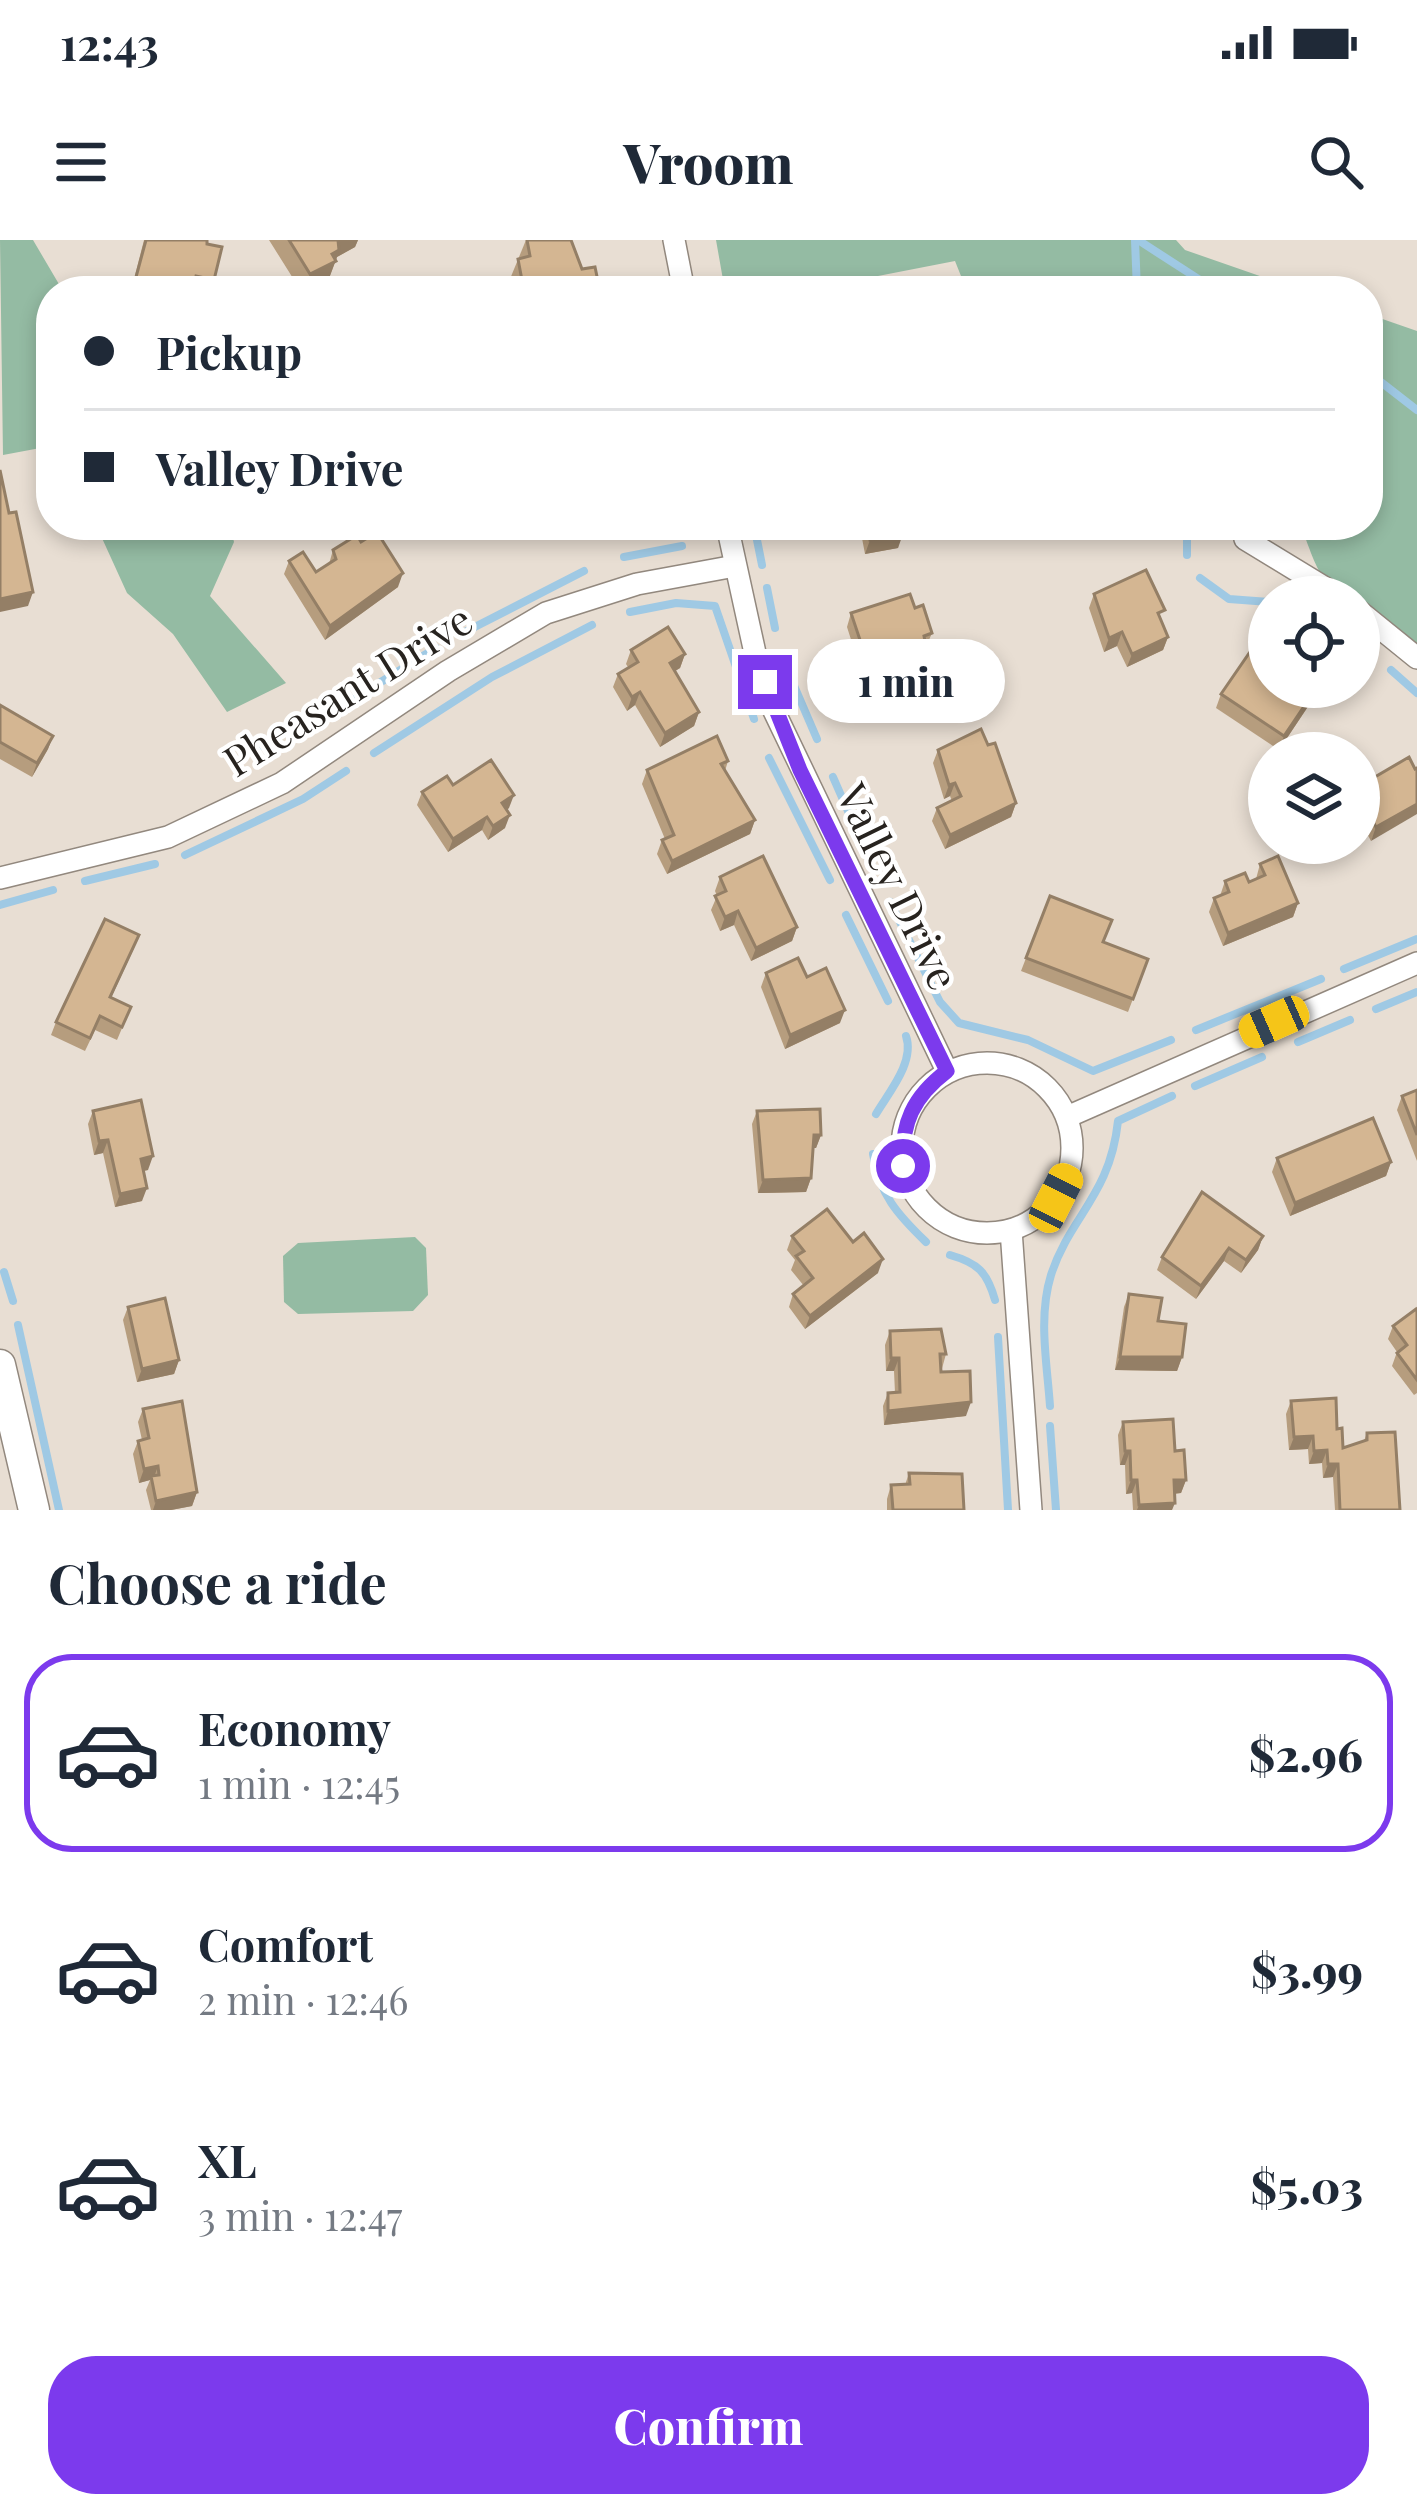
<!DOCTYPE html>
<html lang="en">
<head>
<meta charset="utf-8">
<style>
  :root { --surface:#fff; --page:#f6f6f7; --text:#1f2937; --muted:#747a83; --line:#e0e1e3; --accent:#7c3aed }
  body { margin:0; font-family:"Playfair Display",serif; background:var(--page); color:var(--text); height:100vh; display:flex; flex-direction:column; font-size:45px; white-space:nowrap }
  * { box-sizing:border-box; margin:0 }
  p { font-size:39px; color:var(--muted) }
  .icon { flex:none; width:66px; height:66px; fill:none; stroke:currentColor; stroke-width:2; stroke-linecap:round; stroke-linejoin:round }
  .map { position:relative; height:1270px; overflow:hidden }
  .details { display:flex; flex-direction:column; background:var(--surface); flex:1 }
  .details>* { flex:none }
  .top-card { position:absolute; left:36px; top:36px; width:1347px; height:264px; border-radius:48px; box-shadow:0 6px 18px #0003; display:grid; align-content:center; height:264px; padding:0 48px; background:var(--surface) }
  .fabs { position:absolute; left:1248px; top:336px; display:grid; gap:24px }
  .fabs a { display:grid; place-items:center; width:132px; height:132px; border-radius:50%; background:var(--surface); box-shadow:0 6px 18px #0003; font-size:60px }
  .end { position:absolute; width:54px; height:54px; margin:-27px; border:15px solid #7c3aed; background:#fff; box-shadow:0 0 0 6px #fff }
  .from { border-radius:50% }
  .bubble { position:absolute; height:84px; border-radius:42px; background:var(--surface); box-shadow:0 6px 18px #0003; font-size:39px; font-weight:800; line-height:84px; text-align:center }
  .car { position:absolute; width:36px; height:72px; margin:-36px -18px; border-radius:15px; box-shadow:0 0 9px 3px #0007; background:linear-gradient(#f5c518 24%,#345 0 40%,#f5c518 0 76%,#345 0 86%,#f5c518 0) }
  .top-card b { display:flex; align-items:center; gap:42px; height:114px; font-size:45px }
  .top-card b+b { border-top:3px solid var(--line) }
  .top-card i { width:30px; height:30px; background:var(--text) }
  ul { padding:0; list-style:none }
  li { display:flex; align-items:center; gap:36px; height:198px; margin:0 24px 18px; padding:0 24px; border:6px solid transparent; border-radius:48px }
  li div { flex:1 }
  li b { display:block; font-size:45px }
  li em { font-style:normal; font-weight:800 }
  li.selected { border-color:var(--accent) }
  li>.icon { width:108px; height:108px; stroke-width:1.5 }
  h2 { padding:0 48px; font-size:54px; line-height:144px }
  .button { display:flex; gap:24px; margin-top:auto; padding:24px 48px }
  .button a { flex:1; height:138px; border-radius:48px; background:var(--accent); color:#fff; font-size:48px; font-weight:800; line-height:138px; text-align:center }
  .status { display:flex; justify-content:space-between; align-items:center; height:84px; padding:0 60px; background:var(--surface); direction:ltr }
  .status svg { height:33px; fill:currentColor }
  header { display:flex; justify-content:space-between; align-items:center; height:156px; padding:0 48px; background:var(--surface); font-size:54px; font-weight:800 }
  .map>svg:first-child { display:block }
  .green { fill:#94bba3 }
  .lines { fill:none; stroke-linecap:round; stroke-linejoin:round }
  .stream { stroke:#9fc9e4; stroke-width:8 }
  .street-casing { stroke:#92887e; stroke-width:24 }
  .secondary-casing { stroke:#92887e; stroke-width:33 }
  .street { stroke:#fff; stroke-width:21 }
  .secondary { stroke:#fff; stroke-width:30 }
  .wall { fill:#b69d7e }
  .shaded-wall { fill:#947f66 }
  .building { fill:#d4b692; stroke:#947f66; stroke-width:3 }
  .route { stroke:#7c3aed; stroke-width:15 }
  .labels { text-anchor:middle; dominant-baseline:central; stroke-width:9; stroke-linejoin:round; paint-order:stroke }
  .street-label { font-size:42px; fill:#27231f; stroke:#fff }
</style>
</head>
<body>
<div class="status"><b>12:43</b><svg viewBox="0 0 49 12"><path d="M0 12V9h3v3zM5 12V6h3v6zM10 12V3h3v9zM15 12V0h3v12zM26 1h20v11H26zM47 4h2v5h-2z"/></svg></div>
<header><svg class="icon" aria-label="menu" viewBox="0 0 24 24"><path d="M4 6h16M4 12h16M4 18h16"/></svg>Vroom<svg class="icon" aria-label="search" viewBox="0 0 24 24"><circle cx="10" cy="10" r="6"/><path d="M15 15l6 6"/></svg></header>
<div class="map">
<svg width="1417" height="1270" viewBox="0 0 1417 1270">
  <rect width="100%" height="100%" fill="#e8ded3"/>
  <g class="green">
    <path d="M0 0H33L63 51H51V206L3 215Z"/>
    <path d="M716 0H1176L1185 10 1303 51H967L955 21 801 51H725Z"/>
    <path d="M1368 74 1417 91V418L1359 371V357C1320 357 1314 316 1300 285H1368Z"/>
    <path d="M96 285H230L234 302 210 356 286 443 227 472 173 394 127 353Z"/>
    <path d="M415 997 426 1008 428 1055 413 1071 298 1074 284 1062 283 1016 298 1003Z"/>
  </g>
  <g class="lines">
    <g class="stream">
      <path d="M1135 0 1137 51"/>
      <path d="M1138 0 1217 51"/>
      <path d="M1368 132 1417 170"/>
      <path d="M754 285 762 325"/>
      <path d="M1187 315V288"/>
      <path d="M624 317 682 306"/>
      <path d="M1200 338 1229 359 1269 362"/>
      <path d="M767 348 775 388"/>
      <path d="M630 372 676 363 715 366 754 479"/>
      <path d="M461 394 584 331"/>
      <path d="M1359 405 1368 412"/>
      <path d="M783 420 817 499"/>
      <path d="M1391 430 1417 453"/>
      <path d="M355 458 436 408"/>
      <path d="M259 507 322 472"/>
      <path d="M374 513 492 437 592 385"/>
      <path d="M769 518 830 640"/>
      <path d="M833 537 872 626"/>
      <path d="M185 615 303 559 346 531"/>
      <path d="M85 641 155 624"/>
      <path d="M890 662 940 762 959 783 1028 800 1093 831 1171 800"/>
      <path d="M0 665 53 650"/>
      <path d="M846 675 888 761"/>
      <path d="M1344 729 1417 699"/>
      <path d="M1376 769 1417 752"/>
      <path d="M1196 790 1321 739"/>
      <path d="M1298 802 1350 780"/>
      <path d="M1195 846 1262 817"/>
      <path d="M876 874C889 852 915 822 906 796"/>
      <path d="M873 914C880 955 897 974 926 1002"/>
      <path d="M950 1015C978 1023 987 1032 995 1060"/>
      <path d="M4 1032 13 1061"/>
      <path d="M18 1085 59 1270"/>
      <path d="M998 1097 1008 1270"/>
      <path d="M1050 1166C1047 1123 1038 1077 1051 1035 1070 976 1110 956 1118 881L1172 856"/>
      <path d="M1050 1186 1056 1270"/>
    </g>
    <g class="street-casing">
      <g id="street">
        <path d="M674 0 684 51"/>
        <path d="M727 285 755 413 774 471 947 831"/>
        <path d="M1245 299 1340 357"/>
        <path d="M1359 371 1417 418"/>
        <path d="M0 638 168 597 282 543 448 431 546 373 637 344 735 326"/>
        <circle cx="987" cy="908" r="85"/>
        <path d="M1067 877 1417 723"/>
        <path d="M1011 990 1031 1270"/>
      </g>
    </g>
    <g class="secondary-casing">
      <path id="secondary" d="M0 1125 34 1270"/>
    </g>
    <use href="#street" class="street"/>
    <use href="#secondary" class="secondary"/>
  </g>
  <g class="wall">
    <path d="M144 0H207L214 40 210 51H131Z"/>
    <path d="M269 0H358L355 7 337 17 328 41 309 51H301Z"/>
    <path d="M526 0 582 29 600 51H513L510 39Z"/>
    <path d="M822 285H902L898 308 865 314 861 293 824 299Z"/>
    <path d="M333 310 398 347 325 400 284 334 289 321 316 332 329 324Z"/>
    <path d="M1094 354 1168 397 1163 410 1127 427 1117 406 1104 412 1089 368Z"/>
    <path d="M915 368 932 393 926 407 934 452 929 465 888 479 878 450 868 453 847 387 851 373Z"/>
    <path d="M631 410 685 414 680 428 675 431 699 472 694 486 660 507 635 465 627 471 613 447 618 434 628 427 626 424Z"/>
    <path d="M1269 447 1315 456 1279 510 1216 468 1221 454Z"/>
    <path d="M0 465 53 496 48 509 32 537 0 519Z"/>
    <path d="M938 510 1016 563 1011 577 945 609 932 581 937 568 952 561 950 556 944 559 933 523Z"/>
    <path d="M1409 517 1371 601 1359 579V553L1363 544Z"/>
    <path d="M728 521 725 531 755 580 750 594 667 634 657 614 662 600 665 599 642 544 647 530Z"/>
    <path d="M453 545 509 568 506 570 505 588 488 600 482 590 448 612 417 565 422 552Z"/>
    <path d="M1260 624 1298 663 1293 677 1223 706 1209 672 1214 658 1220 656 1225 641 1249 642 1256 639Z"/>
    <path d="M720 637 797 687 792 701 751 721 734 685 720 691 711 670 717 656 715 651Z"/>
    <path d="M1050 656 1103 702 1148 719 1128 772 1021 731Z"/>
    <path d="M134 708 111 758 131 767 117 800 95 790 85 811 51 795 56 782Z"/>
    <path d="M766 733 807 737 840 783 785 809 761 747Z"/>
    <path d="M1417 850V921L1397 870 1402 856Z"/>
    <path d="M93 871 148 930 144 931 142 961 115 967 103 913 94 915 88 884Z"/>
    <path d="M757 871 821 895 816 908H813L811 938 806 952 758 953 752 884Z"/>
    <path d="M1277 918 1391 922 1386 936 1290 976 1272 932Z"/>
    <path d="M792 996 853 1002 878 1033 805 1089 789 1067 793 1054 804 1046 791 1030 795 1020 787 1010Z"/>
    <path d="M1263 996 1258 1010 1241 1033 1224 1021 1196 1059 1157 1030 1162 1017Z"/>
    <path d="M1129 1054 1158 1081 1182 1117 1177 1131 1115 1130 1124 1067Z"/>
    <path d="M128 1067 179 1120 174 1134 137 1142 123 1080Z"/>
    <path d="M1417 1071V1153L1414 1155 1392 1126 1397 1112 1388 1099 1393 1086Z"/>
    <path d="M890 1091 946 1114 941 1132 966 1176 884 1185 883 1166 888 1153H895L894 1131H886L885 1105Z"/>
    <path d="M1291 1161 1337 1189 1343 1208 1364 1201 1367 1193 1400 1270H1335L1333 1237 1323 1238 1322 1223 1309 1224 1308 1209 1289 1210 1286 1174Z"/>
    <path d="M143 1169 197 1252 192 1266 171 1270H151L146 1250 150 1240 139 1243 133 1214 138 1201 142 1200 138 1182Z"/>
    <path d="M1123 1182 1175 1211 1186 1240 1181 1253 1174 1254 1172 1270H1133L1132 1253 1126 1254 1125 1225H1120L1118 1195Z"/>
    <path d="M909 1233 964 1270H887V1259L891 1245H905Z"/>
  </g>
  <g class="shaded-wall">
    <path d="M338 0H358L355 7 337 17 328 41 309 51H304L310 34Z"/>
    <path d="M829 285H864L861 293 824 299Z"/>
    <path d="M903 294 898 308 865 314 870 300Z"/>
    <path d="M403 333 398 347 325 400 330 386Z"/>
    <path d="M33 352 28 366 0 372V359Z"/>
    <path d="M1122 392 1117 406 1104 412 1109 398Z"/>
    <path d="M1168 397 1163 410 1127 427 1132 414Z"/>
    <path d="M685 414 680 428 665 437 670 423Z"/>
    <path d="M883 436 878 450 868 453 873 439Z"/>
    <path d="M1317 447 1315 456 1279 510 1284 496Z"/>
    <path d="M640 452 635 465 627 471 632 457Z"/>
    <path d="M934 452 929 465 888 479 893 465Z"/>
    <path d="M699 472 694 486 660 507 665 493Z"/>
    <path d="M53 496 48 509 32 537 37 523Z"/>
    <path d="M955 543 950 556 944 559 949 545Z"/>
    <path d="M514 555 509 568 497 577 502 563Z"/>
    <path d="M1016 563 1011 577 945 609 950 595Z"/>
    <path d="M1417 564V574L1371 601 1376 587Z"/>
    <path d="M510 575 505 588 488 600 493 586Z"/>
    <path d="M487 577 482 590 448 612 453 599Z"/>
    <path d="M755 580 750 594 667 634 672 621Z"/>
    <path d="M1298 663 1293 677 1223 706 1228 693Z"/>
    <path d="M738 671 734 685 720 691 725 677Z"/>
    <path d="M797 687 792 701 751 721 756 708Z"/>
    <path d="M845 770 840 783 785 809 790 795Z"/>
    <path d="M814 895H821L816 908H809Z"/>
    <path d="M108 900 103 913 94 915 99 901Z"/>
    <path d="M153 916 148 930 136 932 141 919Z"/>
    <path d="M1391 922 1386 936 1290 976 1295 963Z"/>
    <path d="M811 938 806 952 758 953 763 940Z"/>
    <path d="M147 948 142 961 115 967 120 954Z"/>
    <path d="M1263 996 1258 1010 1241 1033 1246 1020Z"/>
    <path d="M1229 1008 1224 1021 1196 1059 1201 1046Z"/>
    <path d="M883 1019 878 1033 805 1089 810 1076Z"/>
    <path d="M1120 1117H1182L1177 1131 1115 1130Z"/>
    <path d="M891 1118H899L894 1131H886Z"/>
    <path d="M179 1120 174 1134 137 1142 142 1129Z"/>
    <path d="M971 1162 966 1176 884 1185 888 1171Z"/>
    <path d="M1313 1196 1308 1209 1289 1210 1294 1197Z"/>
    <path d="M1327 1210 1322 1223 1309 1224 1314 1211Z"/>
    <path d="M1125 1211H1130L1125 1225H1120Z"/>
    <path d="M1328 1224H1338L1333 1237 1323 1238Z"/>
    <path d="M158 1226 153 1240 151 1236 150 1240 139 1243 144 1229Z"/>
    <path d="M1131 1240H1137L1132 1253 1126 1254Z"/>
    <path d="M1174 1240H1186L1181 1253 1169 1254Z"/>
    <path d="M197 1252 192 1266 171 1270H153L156 1261Z"/>
    <path d="M1175 1263 1172 1270H1137L1139 1265Z"/>
  </g>
  <g class="building">
    <path d="M146 0H207V4L222 7 214 40 196 36 193 48 136 37Z"/>
    <path d="M289 0H338L339 10 332 14 336 21 310 34Z"/>
    <path d="M527 0H571L582 29 595 27 600 51H524L518 19 530 16Z"/>
    <path d="M0 230 9 273 16 272 33 352 0 359Z"/>
    <path d="M867 285H902L903 294 870 300Z"/>
    <path d="M377 292 403 333 330 386 289 321 303 312 316 332 336 319 333 310 357 295 361 302Z"/>
    <path d="M1146 330 1165 370 1158 373 1168 397 1132 414 1122 392 1109 398 1094 354Z"/>
    <path d="M910 354 915 368 923 365 932 393 924 396 934 452 893 465 883 436 873 439 851 373Z"/>
    <path d="M668 387 685 414 670 423 699 472 665 493 640 452 632 457 618 434 638 422 631 410Z"/>
    <path d="M1252 409 1269 424V447H1317L1284 496 1221 454Z"/>
    <path d="M0 465 53 496 37 523 0 502Z"/>
    <path d="M981 489 988 505 995 503 1016 563 950 595 937 568 961 556 955 543 949 545 938 510Z"/>
    <path d="M717 496 728 521 721 524 755 580 672 621 662 600 674 595 647 530Z"/>
    <path d="M1409 517 1415 529 1417 528V564L1376 587 1359 557V553L1368 548 1363 544Z"/>
    <path d="M491 520 514 555 502 563 510 575 493 586 487 577 453 599 422 552 447 536 453 545Z"/>
    <path d="M763 616 797 687 756 708 738 671 725 677 715 656 726 651 720 637Z"/>
    <path d="M1278 616 1298 663 1228 693 1214 658 1229 652 1225 641 1245 633 1249 642 1265 635 1260 624Z"/>
    <path d="M1050 656 1112 680 1103 702 1148 719 1133 759 1026 718Z"/>
    <path d="M105 679 139 695 110 757 131 767 122 787 100 776 90 798 56 782Z"/>
    <path d="M798 718 807 737 826 728 845 770 790 795 766 733Z"/>
    <path d="M1417 850V895L1402 856Z"/>
    <path d="M141 860 153 916 141 919 147 948 120 954 108 900 99 901 93 871Z"/>
    <path d="M820 869 821 895H814L811 938 763 940 757 871Z"/>
    <path d="M1373 878 1391 922 1295 963 1277 918Z"/>
    <path d="M1202 952 1263 996 1246 1020 1229 1008 1201 1046 1162 1017Z"/>
    <path d="M827 969 853 1002 864 993 883 1019 810 1076 793 1054 813 1038 796 1016 804 1011 792 996Z"/>
    <path d="M1129 1054 1162 1058 1158 1081 1186 1084 1182 1117H1120Z"/>
    <path d="M165 1058 179 1120 142 1129 128 1067Z"/>
    <path d="M1416 1069 1417 1071V1140L1397 1113 1407 1105 1393 1086Z"/>
    <path d="M941 1089 946 1114H940L941 1132 970 1131 971 1162 888 1171V1153L900 1152 899 1118H891L890 1091Z"/>
    <path d="M1336 1158 1337 1189 1342 1188 1343 1208 1367 1200V1193L1395 1192 1400 1270H1340L1338 1224H1328L1327 1210 1314 1211 1313 1196 1294 1197 1291 1161Z"/>
    <path d="M182 1161 197 1252 156 1261 151 1236 159 1235 158 1226 144 1229 138 1201 149 1198 143 1169Z"/>
    <path d="M1173 1179 1175 1211 1184 1210 1186 1240H1174L1175 1263 1139 1265 1137 1240H1131L1130 1211H1125L1123 1182Z"/>
    <path d="M909 1233 962 1234 964 1270H893L891 1245 910 1244Z"/>
  </g>
  <g class="lines">
    <path class="route" d="M765 442 800 530 947 831C913 857 901 883 903 926"/>
  </g>
  <g class="labels">
    <g class="street-label">
      <text transform="translate(347 449) rotate(-32)">Pheasant Drive</text>
      <text transform="translate(899 646) rotate(64)">Valley Drive</text>
    </g>
  </g>
</svg>
<div class="fabs">
<a><svg class="icon" aria-label="locate" viewBox="0 0 24 24"><circle cx="12" cy="12" r="6"/><path d="M12 2v4M12 18v4M2 12h4M18 12h4"/></svg></a>
<a><svg class="icon" aria-label="layers" viewBox="0 0 24 24"><path d="M12 4l9 5-9 5-9-5zM3 14l9 5 9-5"/></svg></a>
</div>
<i class="end from" style="left:903px;top:926px"></i>
<i class="end" style="left:765px;top:442px"></i>
<div class="bubble" style="left:807px;top:399px;width:198px">1 min</div>
<i class="car" style="left:1274px;top:782px;rotate:246deg"></i>
<i class="car" style="left:1056px;top:958px;rotate:27deg"></i>
<div class="top-card">
<b><i class="from"></i>Pickup</b>
<b><i></i>Valley Drive</b>
</div>
</div>
<section class="details">
<h2>Choose a ride</h2>
<ul>
<li class="selected"><svg class="icon" aria-label="car" viewBox="0 0 24 24"><path d="M5 17H2v-5l4-1 3-4h7l3 4 3 1v5h-3M9 17h6M6 11h13"/><circle cx="7" cy="17" r="2"/><circle cx="17" cy="17" r="2"/></svg><div><b>Economy</b><p>1 min · 12:45</p></div><em>$2.96</em></li>
<li><svg class="icon" aria-label="car" viewBox="0 0 24 24"><path d="M5 17H2v-5l4-1 3-4h7l3 4 3 1v5h-3M9 17h6M6 11h13"/><circle cx="7" cy="17" r="2"/><circle cx="17" cy="17" r="2"/></svg><div><b>Comfort</b><p>2 min · 12:46</p></div><em>$3.99</em></li>
<li><svg class="icon" aria-label="car" viewBox="0 0 24 24"><path d="M5 17H2v-5l4-1 3-4h7l3 4 3 1v5h-3M9 17h6M6 11h13"/><circle cx="7" cy="17" r="2"/><circle cx="17" cy="17" r="2"/></svg><div><b>XL</b><p>3 min · 12:47</p></div><em>$5.03</em></li>
</ul>
<div class="button"><a>Confirm</a></div>
</section>
</body>
</html>
